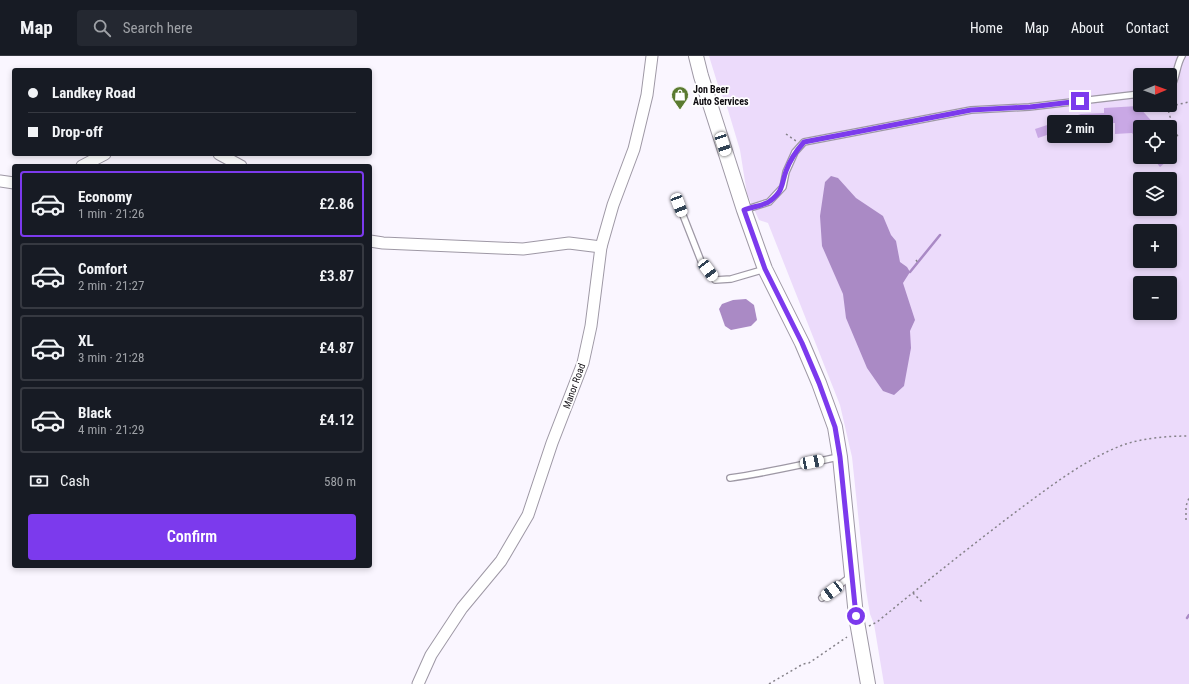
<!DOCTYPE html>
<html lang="en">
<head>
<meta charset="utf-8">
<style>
  :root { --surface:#171b24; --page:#242831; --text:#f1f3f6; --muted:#9ea1a6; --line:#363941; --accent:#7c3aed }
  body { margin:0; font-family:"Roboto Condensed",sans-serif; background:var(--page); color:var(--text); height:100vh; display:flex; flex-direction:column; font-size:15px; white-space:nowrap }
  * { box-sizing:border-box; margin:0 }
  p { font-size:13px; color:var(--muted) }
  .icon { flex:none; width:22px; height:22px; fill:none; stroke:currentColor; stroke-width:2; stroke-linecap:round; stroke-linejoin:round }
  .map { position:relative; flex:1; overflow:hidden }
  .drawer { position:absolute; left:12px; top:108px; width:360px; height:404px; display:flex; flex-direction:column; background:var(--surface); border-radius:4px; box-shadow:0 2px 6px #0003 }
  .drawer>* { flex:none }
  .guide { position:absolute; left:12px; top:12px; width:360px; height:88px; border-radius:4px; box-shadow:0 2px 6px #0003; display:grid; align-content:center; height:88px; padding:0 16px; background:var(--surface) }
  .needle { width:26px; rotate:89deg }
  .buttons { position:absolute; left:1133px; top:12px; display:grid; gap:8px }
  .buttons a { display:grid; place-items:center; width:44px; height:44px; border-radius:4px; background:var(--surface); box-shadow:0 2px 6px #0003; font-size:20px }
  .end { position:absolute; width:18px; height:18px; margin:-9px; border:5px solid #7c3aed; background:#fff; box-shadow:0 0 0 2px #fff }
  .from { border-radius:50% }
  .bubble { position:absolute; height:28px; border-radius:4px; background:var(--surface); box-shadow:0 2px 6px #0003; font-size:13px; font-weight:600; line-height:28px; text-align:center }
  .car { position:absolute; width:12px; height:24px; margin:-12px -6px; border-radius:5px; box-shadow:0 0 3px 1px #0007; background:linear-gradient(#fff 24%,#345 0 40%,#fff 0 76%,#345 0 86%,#fff 0) }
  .guide b { display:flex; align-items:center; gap:14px; height:38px; font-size:15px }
  .guide b+b { border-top:1px solid var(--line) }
  .guide i { width:10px; height:10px; background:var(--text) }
  ul { padding:7px 0 0; list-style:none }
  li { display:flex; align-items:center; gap:12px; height:66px; margin:0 8px 6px; padding:0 8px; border:2px solid var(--line); border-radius:4px }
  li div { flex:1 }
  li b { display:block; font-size:15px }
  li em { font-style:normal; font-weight:600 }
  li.active { border-color:var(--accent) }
  li>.icon { width:36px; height:36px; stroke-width:1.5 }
  .pay { display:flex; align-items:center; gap:10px; height:44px; padding:0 16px; font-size:15px }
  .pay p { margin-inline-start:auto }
  .primary-button { display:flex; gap:8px; margin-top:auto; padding:8px 16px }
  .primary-button a { flex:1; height:46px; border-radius:4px; background:var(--accent); color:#fff; font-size:16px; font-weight:600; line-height:46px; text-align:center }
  header { display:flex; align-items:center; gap:24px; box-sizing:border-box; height:56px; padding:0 20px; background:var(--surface); border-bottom:1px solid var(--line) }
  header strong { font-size:19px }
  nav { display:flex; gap:22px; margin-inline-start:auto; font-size:14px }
  .search { width:280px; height:36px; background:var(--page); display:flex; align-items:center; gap:10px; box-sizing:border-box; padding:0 14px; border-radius:4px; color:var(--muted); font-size:15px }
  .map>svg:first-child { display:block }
  .green { fill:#ecdbfb; fill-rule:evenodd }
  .water { fill:#aa8ac5 }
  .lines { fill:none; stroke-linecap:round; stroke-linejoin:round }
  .stream { stroke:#aa8ac5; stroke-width:2.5 }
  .building { fill:#c9a8e5 }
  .service-casing { stroke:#9e98a5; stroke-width:8 }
  .minor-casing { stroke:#9e98a5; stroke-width:13 }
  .tertiary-casing { stroke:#9e98a5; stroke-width:16 }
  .path { stroke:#858289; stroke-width:1.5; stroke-dasharray:2 3; stroke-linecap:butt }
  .service { stroke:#fff; stroke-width:5.5 }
  .minor { stroke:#fff; stroke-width:11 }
  .tertiary { stroke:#fff; stroke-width:14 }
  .route { stroke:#7c3aed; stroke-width:5 }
  .labels { text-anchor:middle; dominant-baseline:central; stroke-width:3.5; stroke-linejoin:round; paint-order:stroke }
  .poi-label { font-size:10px; font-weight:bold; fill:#0e0b10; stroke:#fff; text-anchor:start }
  .street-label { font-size:10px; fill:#0e0b10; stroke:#fff }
</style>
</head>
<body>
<header>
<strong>Map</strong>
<div class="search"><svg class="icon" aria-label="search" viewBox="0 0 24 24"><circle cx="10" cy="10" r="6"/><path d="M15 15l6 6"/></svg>Search here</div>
<nav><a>Home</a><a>Map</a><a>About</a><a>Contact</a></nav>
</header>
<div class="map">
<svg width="1189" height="628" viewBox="0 0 1189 628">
  <rect width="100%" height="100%" fill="#faf6ff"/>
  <path class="green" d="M709 0H1189V628H884L874 568 870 558 866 534 852 401 840 349 768 167 759 164 747 138 740 94 728 54 717 26ZM1140 19H1170V49H1140ZM1140 71H1170V101H1140ZM1140 123H1170V153H1140ZM1140 175H1170V205H1140ZM1140 227H1170V257H1140Z"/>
  <g class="water">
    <path d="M831 120 838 122 856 142 883 160 891 179 896 185 900 206 907 211 910 216 903 227 915 264 910 275 911 292 904 330 894 339 883 335 867 312 846 262 843 238 822 190 820 160 825 126Z"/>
    <path d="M746 243 754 249 757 264 751 270 731 274 725 270 719 253 722 248 733 244Z"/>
  </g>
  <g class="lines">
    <g class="stream">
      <path d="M910 216 940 179"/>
      <path d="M1187 562 1189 559"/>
    </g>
  </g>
  <g class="building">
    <path d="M1138 50 1157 71H1140V86L1132 77 1115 78V67L1080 68 1038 82 1035 73 1081 58 1104 57V52Z"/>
    <path d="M1152 101H1172L1160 111Z"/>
  </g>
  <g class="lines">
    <g class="service-casing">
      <g id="service">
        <path d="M1170 29 1173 27C1177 18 1177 8 1182 0"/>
        <path d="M679 149 701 205 715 224 731 223 765 213"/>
        <path d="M744 154 769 146 783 131 786 116 795 96 804 86 971 54 1029 51 1140 38"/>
        <path d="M730 422C767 417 803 408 839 401"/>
        <path d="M822 542 850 521"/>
      </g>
    </g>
    <g class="minor-casing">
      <g id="minor">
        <path d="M219 98 241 110"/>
        <path d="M82 110 105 98"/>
        <path d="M0 125 14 127"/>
        <path d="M370 185 383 187 523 193 569 187 601 191"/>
        <path d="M418 628 431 599 462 552 501 505 528 459 552 387 583 307 591 270 601 191 613 149 634 93 647 39 652 0"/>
      </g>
    </g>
    <g class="tertiary-casing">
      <path id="tertiary" d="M696 0 701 20 744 154 765 213 802 287 819 327 835 371 840 401 856 560 868 628"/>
    </g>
    <g class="path">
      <path d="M1137 49H1140"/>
      <path d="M1161 49 1171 50 1189 46"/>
      <path d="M1168 50 1169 58 1178 81"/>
      <path d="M786 78 796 85"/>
      <path d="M916 204 919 208"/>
      <path d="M1186 464V450L1189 442"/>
      <path d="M913 537 922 546"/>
      <path d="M869 570 877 566C922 529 967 493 1013 458 1047 433 1083 404 1123 389 1143 382 1167 380 1189 380"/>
      <path d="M769 628 803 608 809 607 847 581"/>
    </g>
    <use href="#service" class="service"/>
    <use href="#minor" class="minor"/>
    <use href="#tertiary" class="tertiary"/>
  </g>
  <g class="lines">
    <path class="route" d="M856 560 840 401 835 371 819 327 802 287 765 213 744 154C751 151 766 149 770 145 784 134 781 129 786 115 790 104 796 95 804 86L971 54 1030 51 1080 45"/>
  </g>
  <defs>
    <g id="shop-pin" transform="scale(0.9)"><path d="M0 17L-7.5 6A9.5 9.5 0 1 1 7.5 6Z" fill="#5a7a30" stroke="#fff"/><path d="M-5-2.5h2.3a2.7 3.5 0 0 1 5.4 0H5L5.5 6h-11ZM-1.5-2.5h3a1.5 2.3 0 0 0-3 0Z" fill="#fff"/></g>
  </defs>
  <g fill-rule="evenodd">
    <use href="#shop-pin" x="680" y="39"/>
  </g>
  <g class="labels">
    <g class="poi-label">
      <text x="693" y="33">Jon Beer<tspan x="693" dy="12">Auto Services</tspan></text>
    </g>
    <g class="street-label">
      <text transform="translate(574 330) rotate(-70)">Manor Road</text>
    </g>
  </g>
</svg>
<div class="buttons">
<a><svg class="needle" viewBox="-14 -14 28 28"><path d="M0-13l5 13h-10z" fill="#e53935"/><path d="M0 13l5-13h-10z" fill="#9ea1a6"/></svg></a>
<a><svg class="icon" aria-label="locate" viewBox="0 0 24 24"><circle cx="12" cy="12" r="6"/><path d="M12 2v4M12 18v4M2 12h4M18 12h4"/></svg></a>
<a><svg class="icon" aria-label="layers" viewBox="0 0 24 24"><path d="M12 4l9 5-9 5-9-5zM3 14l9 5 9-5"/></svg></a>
<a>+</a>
<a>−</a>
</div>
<i class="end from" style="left:856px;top:560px"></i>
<i class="end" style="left:1080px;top:45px"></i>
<div class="bubble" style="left:1047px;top:59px;width:66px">2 min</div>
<i class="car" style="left:723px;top:88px;rotate:162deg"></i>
<i class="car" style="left:679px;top:149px;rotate:159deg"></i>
<i class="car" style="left:708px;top:214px;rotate:143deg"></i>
<i class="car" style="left:812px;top:406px;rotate:79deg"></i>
<i class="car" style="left:832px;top:535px;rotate:233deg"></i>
<div class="guide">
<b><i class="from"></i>Landkey Road</b>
<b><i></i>Drop-off</b>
</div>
<section class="drawer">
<ul>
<li class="active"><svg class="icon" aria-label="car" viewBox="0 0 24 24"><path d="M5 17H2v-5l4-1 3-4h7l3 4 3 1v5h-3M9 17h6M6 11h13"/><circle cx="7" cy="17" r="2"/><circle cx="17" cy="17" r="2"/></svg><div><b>Economy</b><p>1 min · 21:26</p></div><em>£2.86</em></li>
<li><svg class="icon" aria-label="car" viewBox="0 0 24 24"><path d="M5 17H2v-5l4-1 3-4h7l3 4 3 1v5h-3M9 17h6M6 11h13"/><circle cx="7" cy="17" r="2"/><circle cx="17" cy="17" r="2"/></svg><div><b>Comfort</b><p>2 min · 21:27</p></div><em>£3.87</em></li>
<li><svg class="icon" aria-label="car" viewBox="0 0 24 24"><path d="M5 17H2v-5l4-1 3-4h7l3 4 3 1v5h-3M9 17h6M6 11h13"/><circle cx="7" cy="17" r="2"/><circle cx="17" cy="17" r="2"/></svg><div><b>XL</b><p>3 min · 21:28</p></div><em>£4.87</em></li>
<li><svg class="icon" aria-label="car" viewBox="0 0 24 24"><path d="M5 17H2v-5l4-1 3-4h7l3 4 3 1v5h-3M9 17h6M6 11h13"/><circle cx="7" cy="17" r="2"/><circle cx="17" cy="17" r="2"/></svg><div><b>Black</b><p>4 min · 21:29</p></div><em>£4.12</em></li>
</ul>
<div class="pay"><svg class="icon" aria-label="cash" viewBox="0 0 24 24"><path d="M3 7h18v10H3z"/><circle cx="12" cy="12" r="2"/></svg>Cash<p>580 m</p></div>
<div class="primary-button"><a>Confirm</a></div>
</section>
</div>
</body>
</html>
